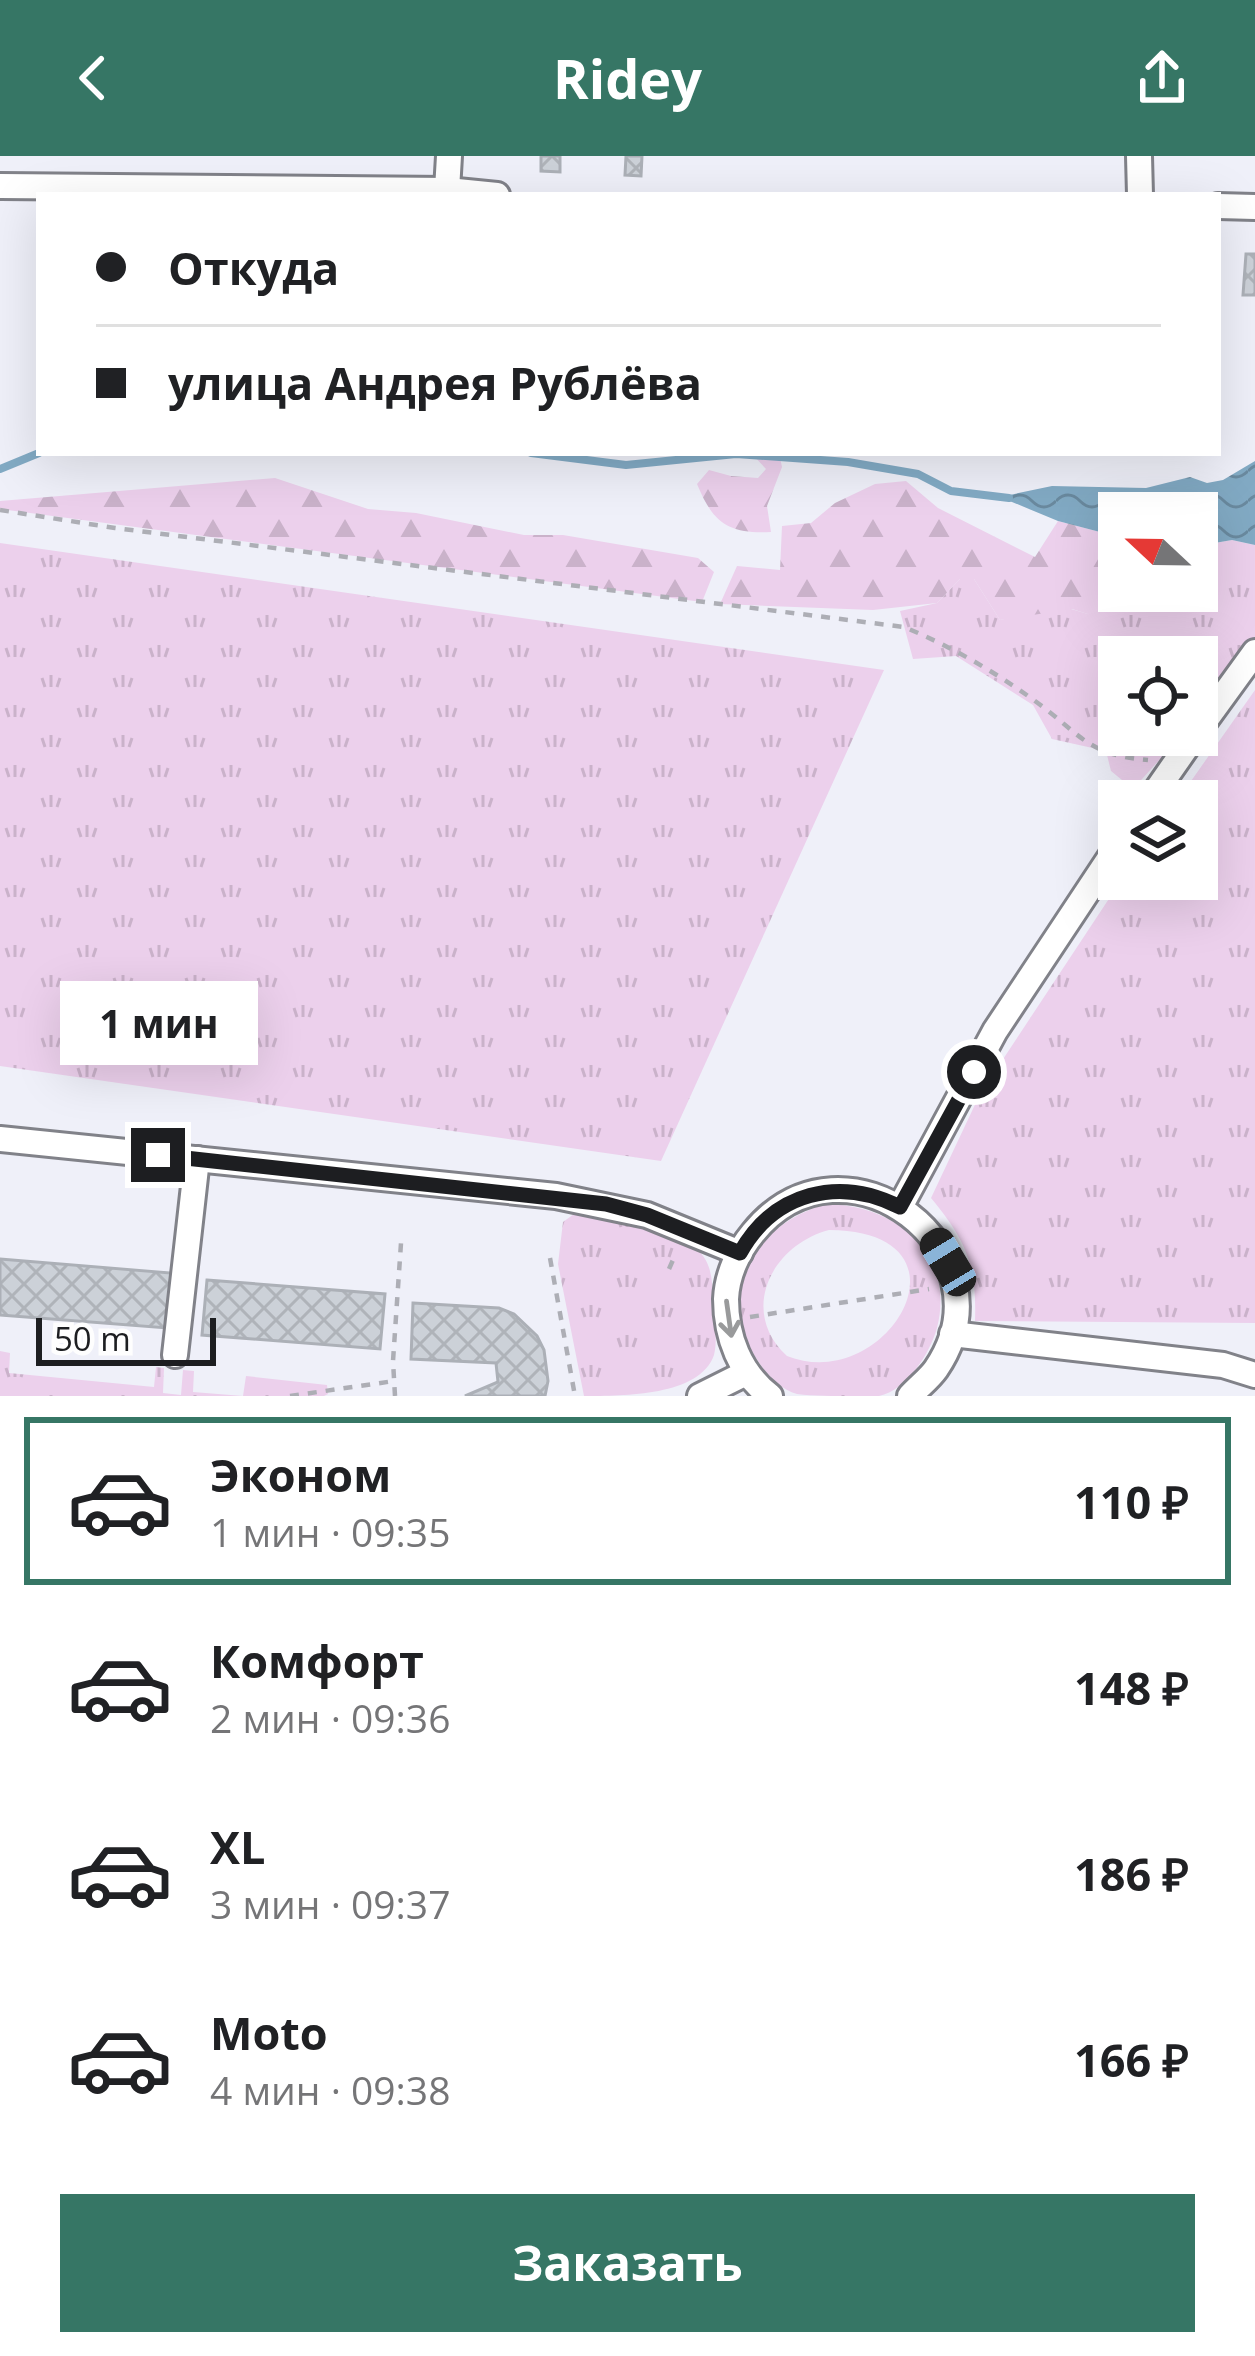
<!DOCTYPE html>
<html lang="ru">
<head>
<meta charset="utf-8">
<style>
  :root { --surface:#fff; --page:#f2f2f2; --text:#202124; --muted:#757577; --line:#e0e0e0; --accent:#367665 }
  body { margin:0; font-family:"Open Sans",sans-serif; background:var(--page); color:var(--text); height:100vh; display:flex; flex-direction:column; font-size:45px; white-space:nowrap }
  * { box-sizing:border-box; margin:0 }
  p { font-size:39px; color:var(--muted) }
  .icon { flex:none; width:66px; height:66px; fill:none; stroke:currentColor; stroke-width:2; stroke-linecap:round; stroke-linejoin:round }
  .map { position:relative; height:1240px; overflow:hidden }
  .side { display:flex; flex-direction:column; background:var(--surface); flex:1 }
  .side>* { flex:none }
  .banner { position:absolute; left:36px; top:36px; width:1185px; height:264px; border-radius:0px; box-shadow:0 12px 48px #0002; display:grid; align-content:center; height:264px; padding:0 60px; background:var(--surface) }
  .needle { width:78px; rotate:292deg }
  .tools { position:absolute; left:1098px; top:336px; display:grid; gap:24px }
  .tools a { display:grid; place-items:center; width:120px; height:120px; border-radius:0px; background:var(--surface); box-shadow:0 12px 48px #0002; font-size:60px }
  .scale { position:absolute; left:36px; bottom:30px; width:180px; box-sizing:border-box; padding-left:12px; border:6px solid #1d1e21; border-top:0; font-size:33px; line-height:42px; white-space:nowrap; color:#1d1e21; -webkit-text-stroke:9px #fefefe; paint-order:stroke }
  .end { position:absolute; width:54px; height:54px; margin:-27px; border:15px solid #1d1e21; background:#fff; box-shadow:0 0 0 6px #fff }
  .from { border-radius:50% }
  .bubble { position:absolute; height:84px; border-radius:0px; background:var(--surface); box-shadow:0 12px 48px #0002; font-size:39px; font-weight:700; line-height:84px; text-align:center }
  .car { position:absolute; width:36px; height:72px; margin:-36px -18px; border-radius:15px; box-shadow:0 0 9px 3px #0007; background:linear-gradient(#222 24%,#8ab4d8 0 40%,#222 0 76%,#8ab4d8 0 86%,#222 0) }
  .banner b { display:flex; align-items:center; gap:42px; height:114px; font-size:45px }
  .banner b+b { border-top:3px solid var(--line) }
  .banner i { width:30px; height:30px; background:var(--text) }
  ul { padding:21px 0 0; list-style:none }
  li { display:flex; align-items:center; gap:36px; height:168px; margin:0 24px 18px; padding:0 36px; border:6px solid transparent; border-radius:0px }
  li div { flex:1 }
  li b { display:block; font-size:45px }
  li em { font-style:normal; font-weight:700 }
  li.on { border-color:var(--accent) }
  li>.icon { width:108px; height:108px; stroke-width:1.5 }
  .action { display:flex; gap:24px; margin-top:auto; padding:24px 60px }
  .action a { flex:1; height:138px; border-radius:0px; background:var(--accent); color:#fff; font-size:48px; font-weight:700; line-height:138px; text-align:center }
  header { display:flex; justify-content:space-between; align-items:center; height:156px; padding:0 60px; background:var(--accent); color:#fff; font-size:54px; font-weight:700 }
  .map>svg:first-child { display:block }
  .grass { fill:url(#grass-tufts); fill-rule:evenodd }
  .forest { fill:url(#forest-firs) }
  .water { fill:url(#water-waves) }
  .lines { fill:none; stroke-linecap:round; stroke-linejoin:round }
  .stream { stroke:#82aac4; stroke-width:8 }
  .building { fill:url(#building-cross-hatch); stroke:#acb0b7; stroke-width:3 }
  .minor-casing { stroke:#818289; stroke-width:30 }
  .path { stroke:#adaeb5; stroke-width:4.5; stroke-dasharray:9 9; stroke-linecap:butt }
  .minor { stroke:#fff; stroke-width:24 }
  .oneway { stroke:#999a9b }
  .route { stroke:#1d1e21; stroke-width:15 }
</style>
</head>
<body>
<header><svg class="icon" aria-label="back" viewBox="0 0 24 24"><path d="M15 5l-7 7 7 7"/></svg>Ridey<svg class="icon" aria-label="share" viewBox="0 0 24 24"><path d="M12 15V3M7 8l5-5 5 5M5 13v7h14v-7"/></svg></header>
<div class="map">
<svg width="1255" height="1240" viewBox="0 0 1255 1240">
  <defs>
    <pattern id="grass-tufts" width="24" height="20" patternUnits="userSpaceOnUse" patternTransform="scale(3)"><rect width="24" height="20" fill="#ecd0ec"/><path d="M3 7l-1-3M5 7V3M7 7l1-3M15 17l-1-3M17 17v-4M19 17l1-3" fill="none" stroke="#cab2ca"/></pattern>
    <pattern id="forest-firs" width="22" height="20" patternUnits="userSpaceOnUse" patternTransform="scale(3)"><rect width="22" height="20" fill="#ecd0ec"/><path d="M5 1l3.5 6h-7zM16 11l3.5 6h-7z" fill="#cab2ca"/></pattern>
    <pattern id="water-waves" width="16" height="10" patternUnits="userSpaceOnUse" patternTransform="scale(3)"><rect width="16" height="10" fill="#82aac4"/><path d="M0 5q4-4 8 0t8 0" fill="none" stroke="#6a8a9f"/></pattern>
    <pattern id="building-cross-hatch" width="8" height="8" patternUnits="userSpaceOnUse" patternTransform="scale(3)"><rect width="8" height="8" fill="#ccd1d8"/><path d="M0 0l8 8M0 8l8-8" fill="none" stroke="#afb3b9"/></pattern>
  </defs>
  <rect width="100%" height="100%" fill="#eff0f9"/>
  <g class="grass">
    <path d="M1232 384 1255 389V482L1197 559V501H1119V579H1182L1133 633 1111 615 1106 595 1052 583 1033 549 956 500 913 503 900 455 937 447 960 423H974L1000 464 1061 450 1088 458 1108 448 1120 435H1197V390Z"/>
    <path d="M0 387 884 514 661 1005 0 910Z"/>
    <path d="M1255 534V1167L975 1165C977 1110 966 1084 931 1042L980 938 1122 723H1197V645H1177Z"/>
    <path d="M827 1048C895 1049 956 1097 937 1172 930 1197 907 1234 879 1240 871 1240 860 1240 852 1240 835 1240 813 1240 797 1238 779 1233 765 1217 756 1202 710 1135 758 1066 827 1048ZM829 1074C983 1075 888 1240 787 1200 738 1155 772 1089 829 1074Z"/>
    <path d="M574 1058C602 1065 668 1074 690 1088 712 1102 712 1121 713 1144 714 1161 718 1183 714 1199 700 1240 624 1240 584 1240L558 1108 563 1066Z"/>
    <path d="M0 1195 10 1197 9 1217 154 1231 156 1211 164 1212 163 1237 181 1239 183 1214 194 1215 193 1236 243 1240 246 1220 327 1229 328 1238 324 1240H0Z"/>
  </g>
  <g class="forest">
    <path d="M751 297H779L782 311 767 350 771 376C728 378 713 367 697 328L709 314 731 320 758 322 766 313Z"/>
    <path d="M275 322 368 353 416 357 524 379H563L698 402 714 416 702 446 0 353V345Z"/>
    <path d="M906 325 938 352 1035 401 1058 365 1119 381 1120 435 1097 461 1072 453 1000 464 974 423H960L937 447 873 454 720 448 737 410 780 414 782 370 811 367 835 347 875 328Z"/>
  </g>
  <path class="water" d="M1255 305V389L1232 384 1197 390V357H1119V381L1058 365 1000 341 1052 330 1146 332 1190 321 1207 327 1223 324Z"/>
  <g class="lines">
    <g class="stream">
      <path d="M531 297 626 309 736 298 848 306 918 318 951 335 1009 342"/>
      <path d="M0 313 39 297"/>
    </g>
  </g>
  <g class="building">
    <path d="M541 0H560V16L541 15Z"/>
    <path d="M626 0H642L641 20 625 19Z"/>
    <path d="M1246 98H1255V139H1243Z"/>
    <path d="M0 1103 171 1117 167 1172 0 1159Z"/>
    <path d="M207 1124 385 1138 380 1193 202 1179Z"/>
    <path d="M413 1147 499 1152 514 1158 537 1180 544 1194 548 1225 545 1240H465L498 1226 496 1207 411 1203Z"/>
  </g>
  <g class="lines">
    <g class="minor-casing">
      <g id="minor">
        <path d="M1139 0 1140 39"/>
        <path d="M0 30 447 34 497 39"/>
        <path d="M447 34 449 0"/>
        <path d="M1218 50 1255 51"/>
        <path d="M1197 576 1255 496"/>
        <path d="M1149 645 1195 579"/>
        <path d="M0 983 556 1040 647 1059 740 1097"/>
        <path d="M900 1051 995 875 1119 688"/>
        <path d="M952 1178 1223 1209 1255 1219"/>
        <path d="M175 1199 197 1003"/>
        <path d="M700 1240 746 1217"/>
        <path d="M770 1240C740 1217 726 1181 726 1143 727 1119 738 1095 753 1077 845 964 1016 1096 936 1213 929 1223 918 1231 910 1240"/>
      </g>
    </g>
    <g class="path">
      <path d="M0 354 115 372 904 471C950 490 994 515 1035 545 1081 578 1086 599 1148 604"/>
      <path d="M550 1102 575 1240"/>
      <path d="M669 1113 676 1097"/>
      <path d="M750 1161 929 1133"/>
      <path d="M290 1240 394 1225"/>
      <path d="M395 1240 393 1205 401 1087"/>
    </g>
    <use href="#minor" class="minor"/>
  </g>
  <defs><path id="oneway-shaft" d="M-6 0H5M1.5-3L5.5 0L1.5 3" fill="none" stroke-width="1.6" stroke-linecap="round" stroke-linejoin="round" transform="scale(3)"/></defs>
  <use class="oneway" href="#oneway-shaft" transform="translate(729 1163) rotate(82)"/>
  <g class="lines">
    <path class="route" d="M158 999 606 1048 647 1059 740 1097C774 1036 839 1020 900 1051L974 916"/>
  </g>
</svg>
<div class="tools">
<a><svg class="needle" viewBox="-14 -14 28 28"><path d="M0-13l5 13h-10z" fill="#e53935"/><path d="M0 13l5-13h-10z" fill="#757577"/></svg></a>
<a><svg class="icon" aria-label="locate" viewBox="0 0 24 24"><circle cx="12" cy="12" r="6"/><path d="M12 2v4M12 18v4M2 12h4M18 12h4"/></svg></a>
<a><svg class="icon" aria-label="layers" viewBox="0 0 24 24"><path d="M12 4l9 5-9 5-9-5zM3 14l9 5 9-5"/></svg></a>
</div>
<div class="scale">50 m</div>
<i class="end from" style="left:974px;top:916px"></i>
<i class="end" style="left:158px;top:999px"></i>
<div class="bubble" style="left:60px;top:825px;width:198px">1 мин</div>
<i class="car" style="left:948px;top:1106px;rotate:329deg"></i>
<div class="banner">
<b><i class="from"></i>Откуда</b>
<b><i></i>улица Андрея Рублёва</b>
</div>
</div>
<section class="side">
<ul>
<li class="on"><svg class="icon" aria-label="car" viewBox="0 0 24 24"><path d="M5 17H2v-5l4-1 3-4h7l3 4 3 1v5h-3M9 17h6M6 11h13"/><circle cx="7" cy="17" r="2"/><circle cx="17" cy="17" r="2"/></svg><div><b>Эконом</b><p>1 мин · 09:35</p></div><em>110 ₽</em></li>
<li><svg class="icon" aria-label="car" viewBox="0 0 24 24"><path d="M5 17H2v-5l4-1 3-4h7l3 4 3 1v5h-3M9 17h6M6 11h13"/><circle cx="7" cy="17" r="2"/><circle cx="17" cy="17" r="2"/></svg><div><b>Комфорт</b><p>2 мин · 09:36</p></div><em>148 ₽</em></li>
<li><svg class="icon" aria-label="car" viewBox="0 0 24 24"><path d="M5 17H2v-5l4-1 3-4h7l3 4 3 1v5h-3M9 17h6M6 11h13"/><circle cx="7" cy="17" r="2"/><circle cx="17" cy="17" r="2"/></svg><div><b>XL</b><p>3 мин · 09:37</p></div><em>186 ₽</em></li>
<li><svg class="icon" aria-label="car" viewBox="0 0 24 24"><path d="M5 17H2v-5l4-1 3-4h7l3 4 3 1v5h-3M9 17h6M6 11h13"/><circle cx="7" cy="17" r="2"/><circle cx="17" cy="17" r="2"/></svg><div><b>Moto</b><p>4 мин · 09:38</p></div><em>166 ₽</em></li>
</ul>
<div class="action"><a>Заказать</a></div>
</section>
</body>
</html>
